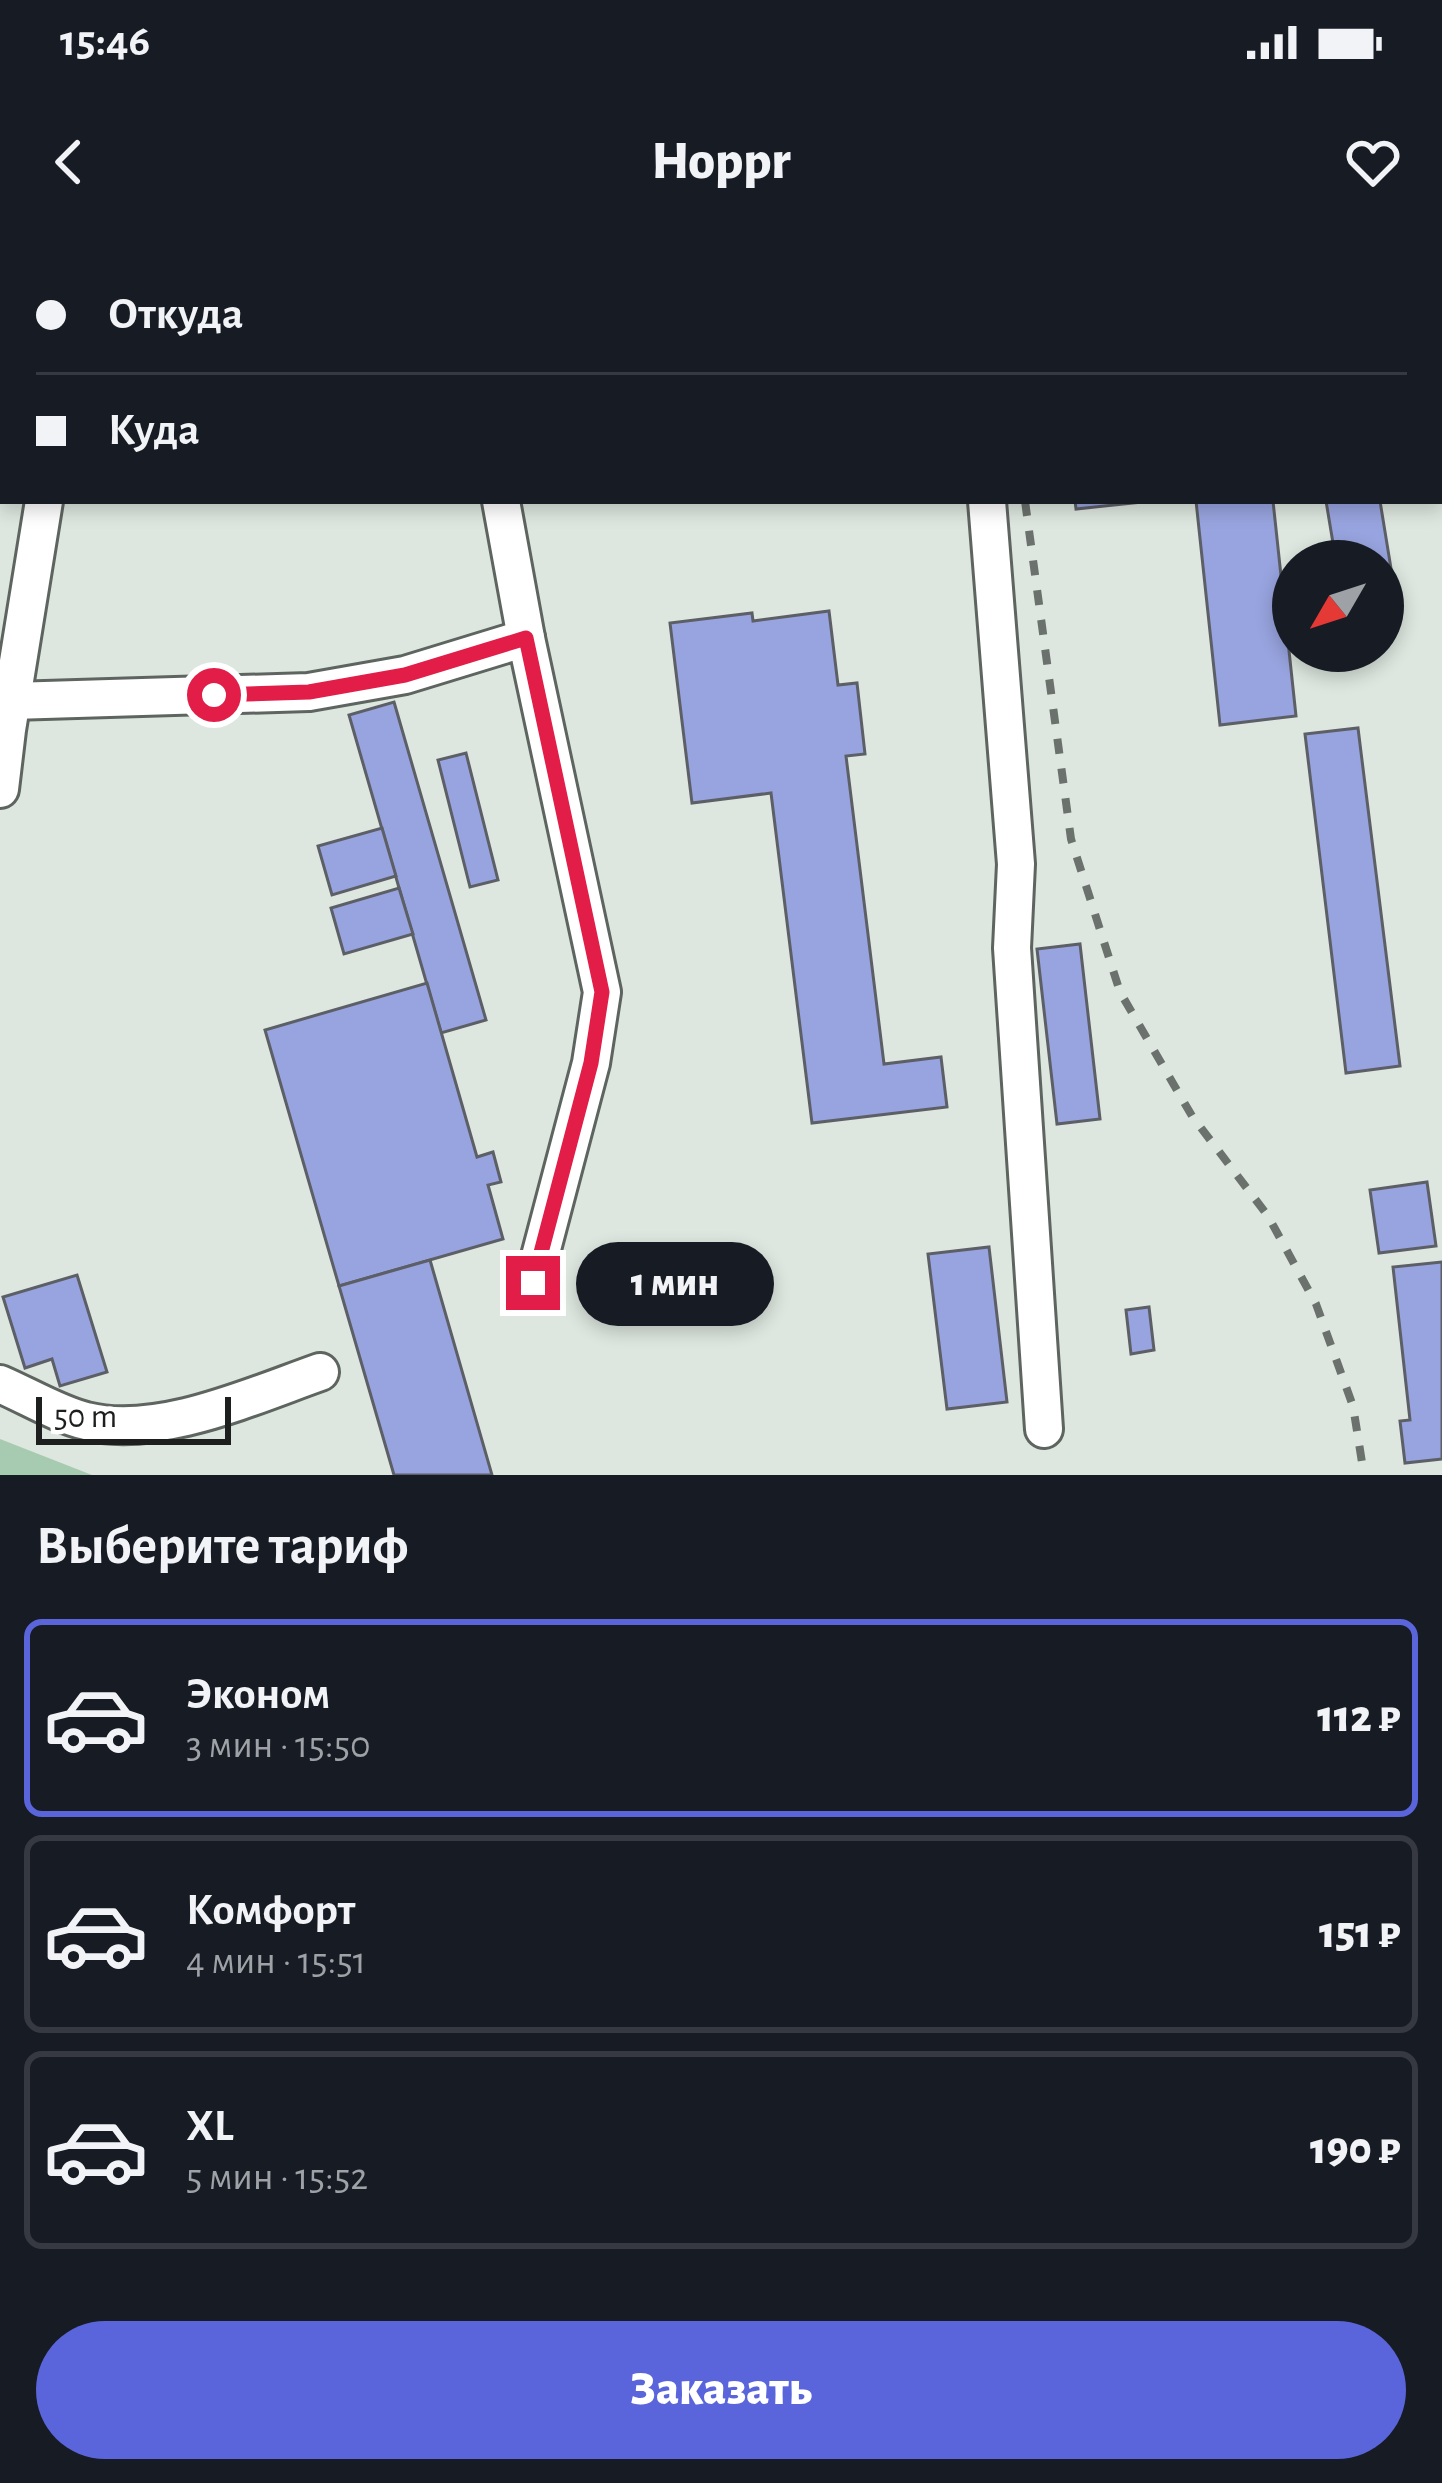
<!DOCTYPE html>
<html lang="ru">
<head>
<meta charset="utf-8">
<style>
  :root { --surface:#171b24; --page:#20242c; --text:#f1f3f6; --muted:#9ea1a6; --line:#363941; --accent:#5a65dc }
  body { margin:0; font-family:"Alegreya Sans",sans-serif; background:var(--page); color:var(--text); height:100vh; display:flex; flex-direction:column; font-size:45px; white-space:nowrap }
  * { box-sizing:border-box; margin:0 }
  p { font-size:39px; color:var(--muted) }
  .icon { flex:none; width:66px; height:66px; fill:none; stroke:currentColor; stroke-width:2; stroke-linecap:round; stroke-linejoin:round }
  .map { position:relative; height:1235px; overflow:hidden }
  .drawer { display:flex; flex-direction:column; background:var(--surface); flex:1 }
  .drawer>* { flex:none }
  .banner { position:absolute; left:0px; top:0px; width:1443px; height:264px; box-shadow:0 6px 18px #0003; display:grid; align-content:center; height:264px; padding:0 36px; background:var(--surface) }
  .needle { width:78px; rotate:231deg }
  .fabs { position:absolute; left:1272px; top:300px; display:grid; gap:24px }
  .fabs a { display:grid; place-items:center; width:132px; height:132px; border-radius:50%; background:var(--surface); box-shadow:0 6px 18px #0003; font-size:60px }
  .scale { position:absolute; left:36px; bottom:30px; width:195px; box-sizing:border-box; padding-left:12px; border:6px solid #1c1f1d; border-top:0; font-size:33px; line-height:42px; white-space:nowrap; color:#1c1f1d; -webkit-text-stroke:9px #fff; paint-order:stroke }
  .end { position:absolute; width:54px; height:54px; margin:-27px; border:15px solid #e11d48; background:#fff; box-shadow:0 0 0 6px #fff }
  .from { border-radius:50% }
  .bubble { position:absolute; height:84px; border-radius:42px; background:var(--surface); box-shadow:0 6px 18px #0003; font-size:39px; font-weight:800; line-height:84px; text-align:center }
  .banner b { display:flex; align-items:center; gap:42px; height:114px; font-size:45px }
  .banner b+b { border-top:3px solid var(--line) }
  .banner i { width:30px; height:30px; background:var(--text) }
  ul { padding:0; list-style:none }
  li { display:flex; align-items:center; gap:36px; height:198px; margin:0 24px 18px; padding:0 12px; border:6px solid var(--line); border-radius:18px }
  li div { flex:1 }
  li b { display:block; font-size:45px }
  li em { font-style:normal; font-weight:800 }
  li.on { border-color:var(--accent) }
  li>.icon { width:108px; height:108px; stroke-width:1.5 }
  h2 { padding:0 36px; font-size:54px; line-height:144px }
  .action { display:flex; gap:24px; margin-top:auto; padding:24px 36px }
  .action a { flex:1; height:138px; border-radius:72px; background:var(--accent); color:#fff; font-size:48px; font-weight:800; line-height:138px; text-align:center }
  .status { display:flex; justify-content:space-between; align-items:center; height:84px; padding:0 60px; background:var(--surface); direction:ltr }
  .status svg { height:33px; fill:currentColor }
  header { display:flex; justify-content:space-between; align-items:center; height:156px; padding:0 36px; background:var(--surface); font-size:54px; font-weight:800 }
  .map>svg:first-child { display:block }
  .green { fill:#a7cbb1 }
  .building { fill:#98a4df; stroke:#5d5f66; stroke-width:3 }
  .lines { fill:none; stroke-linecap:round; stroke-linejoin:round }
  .minor-casing { stroke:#5e6560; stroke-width:42 }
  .minor { stroke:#fff; stroke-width:36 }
  .rail { stroke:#6b716d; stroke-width:8; stroke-dasharray:15 15; stroke-linecap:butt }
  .route { stroke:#e11d48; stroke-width:15 }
</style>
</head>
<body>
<div class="status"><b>15:46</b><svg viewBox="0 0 49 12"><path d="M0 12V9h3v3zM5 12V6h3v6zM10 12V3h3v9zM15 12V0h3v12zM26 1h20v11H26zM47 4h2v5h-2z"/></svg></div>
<header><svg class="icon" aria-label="back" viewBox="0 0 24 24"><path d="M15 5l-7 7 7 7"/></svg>Hoppr<svg class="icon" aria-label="heart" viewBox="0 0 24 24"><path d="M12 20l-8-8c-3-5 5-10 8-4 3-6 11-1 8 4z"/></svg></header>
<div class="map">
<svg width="1442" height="1235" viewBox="0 0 1442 1235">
  <rect width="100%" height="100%" fill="#dde6df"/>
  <path class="green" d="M0 1199 92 1235H0Z"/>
  <g class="building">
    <path d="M620 0H759L737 3H620Z"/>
    <rect x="1050" y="0" width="144" height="3"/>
    <path d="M1364 0H1413V3H1365Z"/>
    <path d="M1075 261H1152L1076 269Z"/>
    <path d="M1196 261H1273L1296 476 1220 485Z"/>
    <path d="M1326 261H1380L1395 353 1383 355V321H1336Z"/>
    <path d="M829 371 838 445 857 443 865 514 846 516 884 824 941 817 947 867 812 883 771 553 692 563 670 383 752 373 753 381Z"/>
    <path d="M394 462 486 780 441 793 349 475Z"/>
    <path d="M1358 488 1400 826 1346 833 1305 494Z"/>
    <path d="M466 513 498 640 470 647 438 520Z"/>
    <path d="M382 588 396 636 332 655 318 606Z"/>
    <path d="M399 648 413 694 344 714 331 668Z"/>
    <path d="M1080 704 1100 879 1057 884 1037 709Z"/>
    <path d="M427 743 477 917 493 912 501 942 488 945 503 999 339 1046 265 790Z"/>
    <path d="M1427 942 1436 1006 1379 1013 1370 950Z"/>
    <path d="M989 1007 1007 1162 947 1169 928 1014Z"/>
    <path d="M430 1020 492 1235H394L339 1046Z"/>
    <path d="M1442 1022V1219L1405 1223 1400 1181 1410 1180 1393 1027Z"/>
    <path d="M77 1035 107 1132 60 1146 52 1119 25 1128 3 1057Z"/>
    <path d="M1149 1067 1154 1110 1131 1114 1126 1070Z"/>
  </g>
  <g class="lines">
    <g class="minor-casing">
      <g id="minor">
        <path d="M454 0 455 3"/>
        <path d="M940 0 941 3"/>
        <path d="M85 3 86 0"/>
        <path d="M501 261 526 398 602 752 591 823 533 1043"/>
        <path d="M987 261 1016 624 1012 708 1044 1189"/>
        <path d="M12 461 309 452 405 435 526 398"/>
        <path d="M0 549 7 490 44 261"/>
        <path d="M0 1144C26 1155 59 1175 86 1181 158 1199 252 1156 320 1132"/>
      </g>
    </g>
    <use href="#minor" class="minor"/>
    <g class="rail">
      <path d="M992 0 993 3"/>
      <path d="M1025 261 1071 599 1120 752 1192 876 1268 976 1316 1064 1353 1166 1364 1235"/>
    </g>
  </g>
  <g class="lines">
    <path class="route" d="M214 455 309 452 405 435 526 398 602 752 591 823 533 1043"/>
  </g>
</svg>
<div class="fabs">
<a><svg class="needle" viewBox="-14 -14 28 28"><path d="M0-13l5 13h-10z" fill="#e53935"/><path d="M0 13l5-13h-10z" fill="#9ea1a6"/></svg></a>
</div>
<div class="scale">50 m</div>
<i class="end from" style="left:214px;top:455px"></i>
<i class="end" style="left:533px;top:1043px"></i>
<div class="bubble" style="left:576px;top:1002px;width:198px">1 мин</div>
<div class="banner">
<b><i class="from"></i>Откуда</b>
<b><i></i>Куда</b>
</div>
</div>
<section class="drawer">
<h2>Выберите тариф</h2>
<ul>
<li class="on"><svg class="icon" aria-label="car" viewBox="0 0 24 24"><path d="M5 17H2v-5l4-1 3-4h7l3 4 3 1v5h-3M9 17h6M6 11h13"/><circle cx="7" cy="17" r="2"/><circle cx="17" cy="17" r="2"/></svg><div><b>Эконом</b><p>3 мин · 15:50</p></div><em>112 ₽</em></li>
<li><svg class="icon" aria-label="car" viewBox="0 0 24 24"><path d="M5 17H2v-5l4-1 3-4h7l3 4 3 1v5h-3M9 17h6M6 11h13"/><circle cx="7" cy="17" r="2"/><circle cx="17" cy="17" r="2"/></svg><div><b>Комфорт</b><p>4 мин · 15:51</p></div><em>151 ₽</em></li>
<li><svg class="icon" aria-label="car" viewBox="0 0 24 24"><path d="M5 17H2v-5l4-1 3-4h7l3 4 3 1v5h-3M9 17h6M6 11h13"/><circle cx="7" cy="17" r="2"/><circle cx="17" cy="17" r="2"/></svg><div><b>XL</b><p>5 мин · 15:52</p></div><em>190 ₽</em></li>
</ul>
<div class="action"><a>Заказать</a></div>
</section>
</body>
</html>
